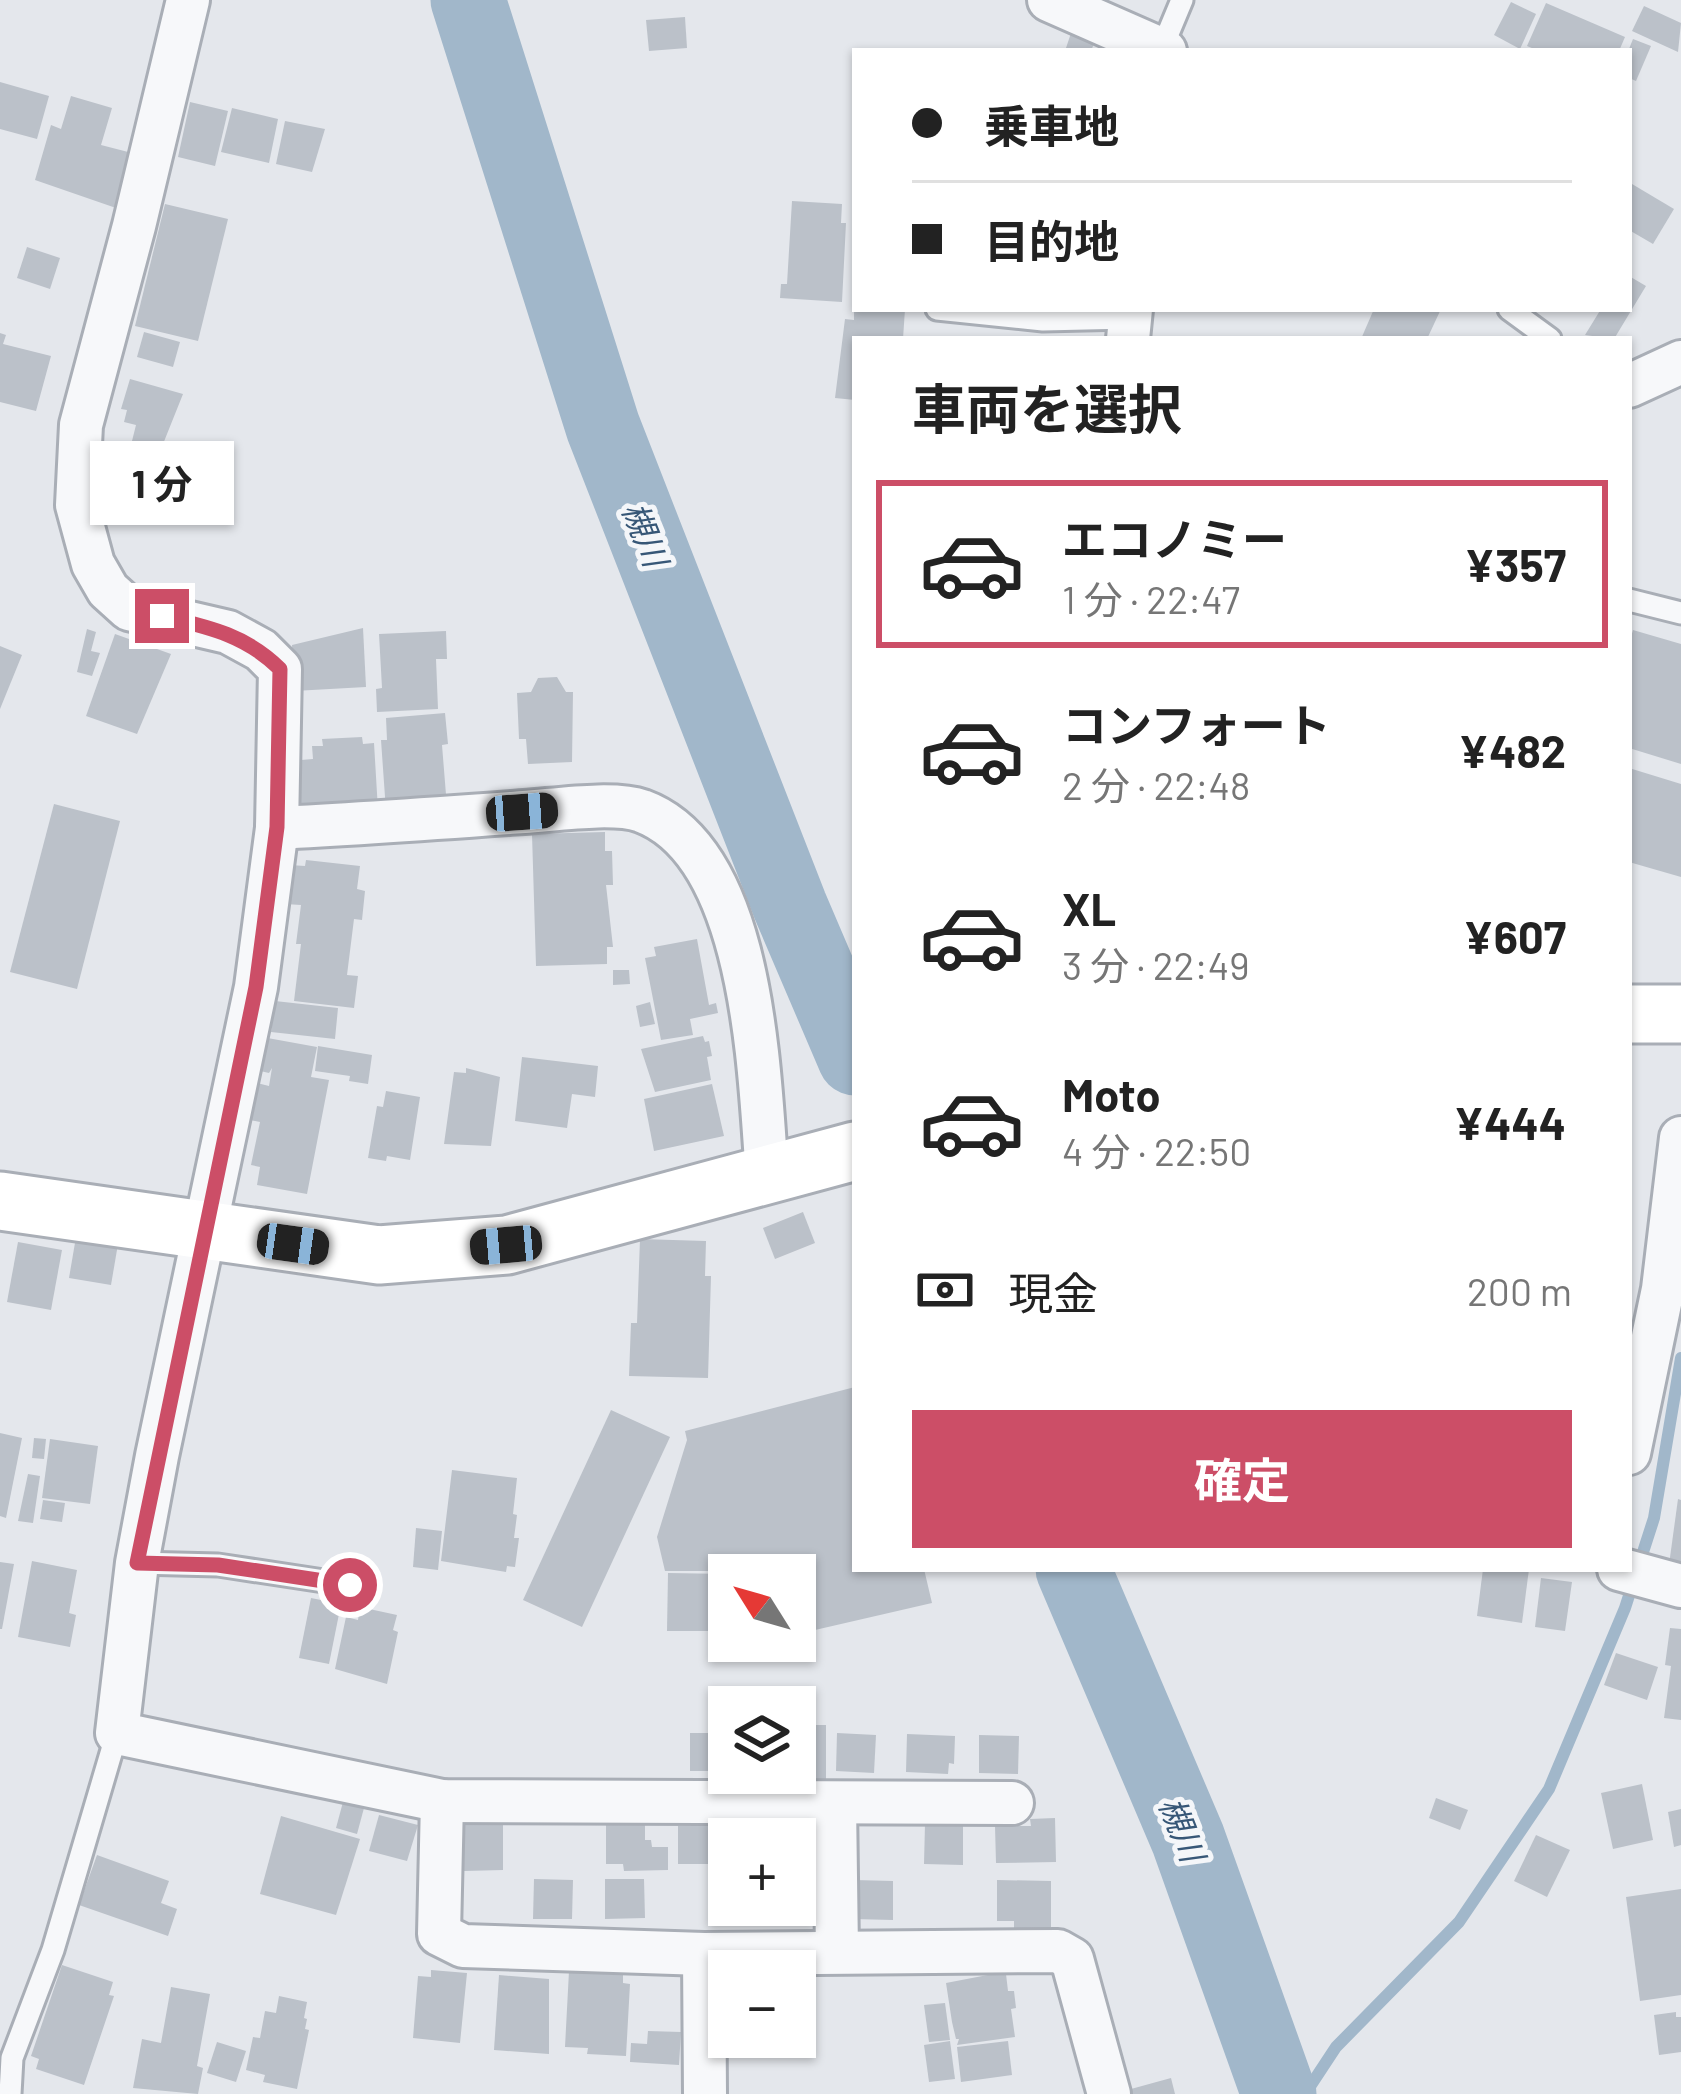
<!DOCTYPE html>
<html lang="ja">
<head>
<meta charset="utf-8">
<style>
  :root { --surface:#fff; --page:#f2f2f2; --text:#222; --muted:#767676; --line:#e0e0e0; --accent:#cc4e67 }
  body { margin:0; font-family:Barlow,"Noto Sans JP",sans-serif; background:var(--page); color:var(--text); height:100vh; display:flex; flex-direction:column; font-size:45px; white-space:nowrap }
  * { box-sizing:border-box; margin:0 }
  p { font-size:39px; color:var(--muted) }
  .icon { flex:none; width:66px; height:66px; fill:none; stroke:currentColor; stroke-width:2; stroke-linecap:round; stroke-linejoin:round }
  .map { position:relative; flex:1; overflow:hidden }
  .details { position:absolute; left:852px; top:336px; width:780px; height:1236px; display:flex; flex-direction:column; background:var(--surface); border-radius:0px; box-shadow:0 3px 9px #0004 }
  .details>* { flex:none }
  .banner { position:absolute; left:852px; top:48px; width:780px; height:264px; border-radius:0px; box-shadow:0 3px 9px #0004; display:grid; align-content:center; height:264px; padding:0 60px; background:var(--surface) }
  .needle { width:78px; rotate:307deg }
  .buttons { position:absolute; left:708px; top:1554px; display:grid; gap:24px }
  .buttons a { display:grid; place-items:center; width:108px; height:108px; border-radius:0px; background:var(--surface); box-shadow:0 3px 9px #0004; font-size:60px }
  .end { position:absolute; width:54px; height:54px; margin:-27px; border:15px solid #cc4e67; background:#fff; box-shadow:0 0 0 6px #fff }
  .from { border-radius:50% }
  .bubble { position:absolute; height:84px; border-radius:0px; background:var(--surface); box-shadow:0 3px 9px #0004; font-size:39px; font-weight:700; line-height:84px; text-align:center }
  .car { position:absolute; width:36px; height:72px; margin:-36px -18px; border-radius:15px; box-shadow:0 0 9px 3px #0007; background:linear-gradient(#222 24%,#8ab4d8 0 40%,#222 0 76%,#8ab4d8 0 86%,#222 0) }
  .banner b { display:flex; align-items:center; gap:42px; height:114px; font-size:45px }
  .banner b+b { border-top:3px solid var(--line) }
  .banner i { width:30px; height:30px; background:var(--text) }
  ul { padding:0; list-style:none }
  li { display:flex; align-items:center; gap:36px; height:168px; margin:0 24px 18px; padding:0 36px; border:6px solid transparent; border-radius:0px }
  li div { flex:1 }
  li b { display:block; font-size:45px }
  li em { font-style:normal; font-weight:700 }
  li.current { border-color:var(--accent) }
  li>.icon { width:108px; height:108px; stroke-width:1.5 }
  h2 { padding:0 60px; font-size:54px; line-height:144px }
  .pay { display:flex; align-items:center; gap:30px; height:132px; padding:0 60px; font-size:45px }
  .pay p { margin-inline-start:auto }
  .action { display:flex; gap:24px; margin-top:auto; padding:24px 60px }
  .action a { flex:1; height:138px; border-radius:0px; background:var(--accent); color:#fff; font-size:48px; font-weight:700; line-height:138px; text-align:center }
  .map>svg:first-child { display:block }
  .lines { fill:none; stroke-linecap:round; stroke-linejoin:round }
  .stream { stroke:#a1b7ca; stroke-width:12 }
  .river { stroke:#a1b7ca; stroke-width:75 }
  .building { fill:#bbc1c9 }
  .lane-casing { stroke:#a9aeb6; stroke-width:27 }
  .street-casing { stroke:#a9aeb6; stroke-width:48 }
  .secondary-casing { stroke:#a9aeb6; stroke-width:63 }
  .lane { stroke:#f7f8fa; stroke-width:21 }
  .street { stroke:#f7f8fa; stroke-width:42 }
  .secondary { stroke:#fff; stroke-width:57 }
  .route { stroke:#cc4e67; stroke-width:15 }
  .labels { text-anchor:middle; dominant-baseline:central; stroke-width:10; stroke-linejoin:round; paint-order:stroke }
  .water-label { font-size:33px; font-style:italic; fill:#375777; stroke:#f4f6f9 }
</style>
</head>
<body>
<div class="map">
<svg width="1681" height="2094" viewBox="0 0 1681 2094">
  <rect width="100%" height="100%" fill="#e4e7ec"/>
  <g class="lines">
    <path class="stream" d="M1305 2094 1336 2047 1459 1922 1549 1789 1625 1608 1654 1518 1681 1358"/>
    <g class="river">
      <path d="M468 0 603 427 790 906 855 1058"/>
      <path d="M1073 1569 1188 1839 1279 2094"/>
    </g>
  </g>
  <g class="building">
    <path d="M1511 2 1536 14 1520 49 1494 35Z"/>
    <path d="M1546 3 1625 37 1619 51H1539L1527 46Z"/>
    <path d="M1644 6 1681 23 1678 52 1632 31Z"/>
    <path d="M685 17 687 48 649 51 646 20Z"/>
    <path d="M1071 33 1095 41 1091 51H1065Z"/>
    <path d="M1633 39 1651 46 1636 81 1629 78V49Z"/>
    <path d="M0 82 49 96 37 139 0 129Z"/>
    <path d="M71 96 112 108 101 145 132 153 116 208 35 180 51 125 61 129Z"/>
    <path d="M190 102 228 111 215 166 178 157Z"/>
    <path d="M232 108 278 119 269 163 221 152Z"/>
    <path d="M285 121 325 129 312 172 276 164Z"/>
    <path d="M1632 184 1674 209 1653 244 1629 230Z"/>
    <path d="M792 201 842 204 841 223H846L842 302 780 298 781 284H787Z"/>
    <path d="M165 204 228 219 198 341 135 326Z"/>
    <path d="M27 247 60 258 50 289 17 278Z"/>
    <path d="M1629 276 1646 286 1614 339 1585 335 1601 309H1629Z"/>
    <path d="M854 309H905L903 339H855V400L835 398 845 319 854 320Z"/>
    <path d="M1374 309H1441L1427 339H1361Z"/>
    <path d="M144 332 180 342 173 367 137 357Z"/>
    <path d="M0 333 6 335 3 344 51 356 36 411 0 402Z"/>
    <path d="M130 379 183 394 161 449 132 441 136 425 124 422 127 410 121 409Z"/>
    <path d="M363 628 366 687 294 691 292 645Z"/>
    <path d="M87 629 96 632 91 651 100 653 92 676 77 672Z"/>
    <path d="M1633 630 1681 644V764L1629 748V644Z"/>
    <path d="M446 631 447 659H436L438 709 377 712 376 689 382 688 379 634Z"/>
    <path d="M115 634 171 654 137 734 86 716Z"/>
    <path d="M0 646 22 655 0 709Z"/>
    <path d="M557 677 566 692H573L572 762 528 764 526 739H519L517 693 531 692 538 678Z"/>
    <path d="M445 713 448 744 442 745 447 807 386 811 381 740H387L386 718Z"/>
    <path d="M362 737 363 744 374 743 378 810 292 815 289 761 313 759 312 746H323L322 739Z"/>
    <path d="M1629 768 1681 784V877L1629 862Z"/>
    <path d="M54 804 120 821 77 989 10 972Z"/>
    <path d="M605 832V851H612L613 885H606L613 947H607V964L536 966 532 834Z"/>
    <path d="M306 860 360 866 357 889 365 891 362 920 354 919 347 975 358 976 354 1008 294 1001 301 944H296L301 905 285 904 290 865 305 866Z"/>
    <path d="M697 939 709 1005 716 1003 718 1013 690 1019 693 1035 661 1040 645 958 656 956 654 947Z"/>
    <path d="M613 970H629L630 984 613 985Z"/>
    <path d="M275 1001 338 1008 335 1039 271 1032Z"/>
    <path d="M650 1002 655 1024 640 1027 636 1006Z"/>
    <path d="M703 1036 705 1042 709 1041 712 1056 707 1057 711 1080 655 1092 641 1049Z"/>
    <path d="M262 1037 317 1047 311 1077 329 1080 307 1194 257 1185 260 1167 251 1165 260 1122 250 1120 257 1083 269 1086 272 1068 269 1073 256 1070Z"/>
    <path d="M318 1046 372 1055 368 1084 349 1081 350 1076 315 1071Z"/>
    <path d="M522 1057 598 1066 595 1097 572 1094 567 1128 515 1121Z"/>
    <path d="M466 1068 500 1077 491 1146 444 1144 454 1072 466 1073Z"/>
    <path d="M712 1084 724 1136 654 1151 644 1099Z"/>
    <path d="M386 1091 420 1097 410 1160 387 1156 386 1161 368 1158 377 1106 383 1107Z"/>
    <path d="M803 1212 815 1243 775 1259 763 1228Z"/>
    <path d="M76 1237 118 1244 111 1285 69 1278Z"/>
    <path d="M640 1239 706 1241 705 1276H711L708 1378 629 1376 631 1323H637Z"/>
    <path d="M18 1242 62 1250 51 1310 7 1302Z"/>
    <path d="M855 1387V1569H924L932 1603 815 1630 803 1571H665L657 1537 687 1440 685 1431Z"/>
    <path d="M611 1410 670 1437 582 1627 523 1600Z"/>
    <path d="M0 1433 22 1438 6 1518 0 1516Z"/>
    <path d="M34 1438 46 1439 44 1459 32 1458Z"/>
    <path d="M50 1439 98 1446 90 1504 42 1498Z"/>
    <path d="M452 1470 517 1478 513 1514 517 1515 514 1538H519L515 1567 507 1566 506 1572 441 1561Z"/>
    <path d="M28 1474 40 1476 33 1523 18 1521Z"/>
    <path d="M1678 1499 1681 1500V1573L1668 1572Z"/>
    <path d="M43 1500 65 1503 62 1522 40 1519Z"/>
    <path d="M416 1528 442 1531 438 1570 413 1567Z"/>
    <path d="M32 1561 77 1570 69 1613 76 1615 70 1647 18 1637Z"/>
    <path d="M0 1562 14 1564 2 1629H0Z"/>
    <path d="M1483 1569H1529L1522 1623 1477 1616Z"/>
    <path d="M668 1573 729 1574V1631H667Z"/>
    <rect x="795" y="1574" width="5" height="57"/>
    <path d="M1541 1578 1572 1582 1565 1631 1535 1627Z"/>
    <path d="M311 1598 341 1604 329 1664 299 1658Z"/>
    <path d="M360 1607 397 1615 393 1630 398 1632 387 1684 335 1669 346 1617 358 1620Z"/>
    <path d="M1670 1628 1681 1629V1720L1664 1718 1671 1666 1665 1665Z"/>
    <path d="M1616 1653 1658 1667 1647 1700 1604 1685Z"/>
    <path d="M795 1725H826V1781L812 1782V1754L804 1755V1772H795Z"/>
    <rect x="690" y="1733" width="39" height="38"/>
    <path d="M837 1733 876 1735 874 1773 836 1771Z"/>
    <path d="M907 1734 955 1736 954 1764 949 1763 948 1774 906 1772Z"/>
    <path d="M979 1735 1019 1736 1018 1774 979 1773Z"/>
    <path d="M1642 1784 1653 1840 1613 1849 1601 1793Z"/>
    <path d="M1436 1798 1468 1810 1460 1830 1429 1818Z"/>
    <path d="M343 1802 364 1808 357 1834 336 1828Z"/>
    <path d="M1681 1809V1845L1674 1847 1668 1812Z"/>
    <path d="M379 1815 418 1825 407 1861 369 1851Z"/>
    <path d="M281 1816 360 1839 336 1915 260 1894Z"/>
    <path d="M1055 1818 1056 1862 996 1863 995 1826H1031L1030 1819Z"/>
    <path d="M463 1823H503V1870L464 1871Z"/>
    <path d="M645 1824V1840H651L652 1847H668V1870L624 1871 623 1864H606V1825Z"/>
    <path d="M925 1824H963V1865L924 1864Z"/>
    <rect x="678" y="1826" width="40" height="38"/>
    <path d="M1536 1835 1570 1850 1547 1897 1514 1881Z"/>
    <path d="M97 1855 169 1881 161 1903 177 1909 168 1936 79 1905Z"/>
    <path d="M795 1873H815L816 1895 795 1896Z"/>
    <path d="M534 1879 573 1880 572 1919H533Z"/>
    <path d="M605 1879H644L645 1918 605 1919Z"/>
    <path d="M854 1880 893 1881V1920L853 1919Z"/>
    <path d="M997 1880 1051 1881V1929L1014 1928V1921H997Z"/>
    <path d="M1681 1889V1995L1640 2001 1626 1897Z"/>
    <rect x="750" y="1905" width="37" height="14"/>
    <path d="M62 1965 113 1982 109 1995 114 1996 84 2085 36 2069 39 2059 31 2056Z"/>
    <path d="M574 1967 623 1970V1983L630 1984 626 2056 587 2054 588 2048 565 2047 569 1971Z"/>
    <path d="M431 1970 467 1973 460 2043 413 2038 418 1976 431 1977Z"/>
    <path d="M998 1973 1006 1974 1008 1991H1014L1016 2008 1011 2009 1015 2037 957 2045 959 2039H956L952 2022 946 1983Z"/>
    <path d="M499 1975 549 1979V2054L494 2050Z"/>
    <path d="M171 1987 210 1994 197 2066 203 2068 198 2094 133 2088 142 2039 161 2043Z"/>
    <path d="M279 1996 307 2002 304 2018 307 2019 305 2029 309 2030 297 2089 263 2082 265 2075 246 2070 253 2037 260 2038 265 2011 276 2013Z"/>
    <path d="M945 2003 950 2040 929 2042 924 2005Z"/>
    <path d="M1676 2012V2017H1681V2052L1659 2055 1654 2015Z"/>
    <path d="M648 2031 681 2032 679 2065 630 2062 631 2043 647 2044Z"/>
    <path d="M950 2041 955 2079 929 2082 924 2045Z"/>
    <path d="M1008 2041 1012 2075 961 2082 957 2047Z"/>
    <path d="M217 2042 246 2051 236 2082 207 2073Z"/>
    <path d="M1171 2078 1175 2094H1132L1131 2089Z"/>
  </g>
  <g class="lines">
    <g class="lane-casing">
      <g id="lane">
        <path d="M1162 48 1182 0"/>
        <path d="M937 309 1043 320 1129 318"/>
        <path d="M1509 309 1550 339"/>
        <path d="M1629 600 1681 613"/>
        <path d="M137 1563 218 1565 350 1585"/>
        <path d="M10 2094 12 2058 53 1950 117 1733"/>
      </g>
    </g>
    <g class="street-casing">
      <g id="street">
        <path d="M188 0 134 226 81 425 77 505 93 564 108 590 129 609 228 632 261 650 280 669 277 828 256 987 157 1456 137 1563 117 1733 442 1801 1012 1803"/>
        <path d="M1049 0 1165 51"/>
        <path d="M1128 339 1131 309"/>
        <path d="M1629 386 1681 362"/>
        <path d="M277 828C359 824 441 818 524 812 555 810 613 801 642 811 755 853 759 1075 767 1175"/>
        <path d="M1629 1453 1663 1289 1681 1138"/>
        <path d="M1619 1569 1681 1586"/>
        <path d="M442 1801 439 1934 463 1946 704 1954 1058 1951 1072 1959 1109 2094"/>
        <path d="M835 1803 837 1952"/>
        <path d="M704 1954 705 2094"/>
      </g>
    </g>
    <g class="secondary-casing">
      <g id="secondary">
        <path d="M1629 1014H1681"/>
        <path d="M0 1201 379 1255 507 1245 855 1151"/>
      </g>
    </g>
    <use href="#lane" class="lane"/>
    <use href="#street" class="street"/>
    <use href="#secondary" class="secondary"/>
  </g>
  <g class="lines">
    <path class="route" d="M162 616C208 627 246 635 280 669L277 827 256 987 137 1563 218 1565 350 1585"/>
  </g>
  <g class="labels">
    <g class="water-label">
      <text transform="translate(646 534) rotate(68)">槻川</text>
      <text transform="translate(1183 1829) rotate(68)">槻川</text>
    </g>
  </g>
</svg>
<div class="buttons">
<a><svg class="needle" viewBox="-14 -14 28 28"><path d="M0-13l5 13h-10z" fill="#e53935"/><path d="M0 13l5-13h-10z" fill="#767676"/></svg></a>
<a><svg class="icon" aria-label="layers" viewBox="0 0 24 24"><path d="M12 4l9 5-9 5-9-5zM3 14l9 5 9-5"/></svg></a>
<a>+</a>
<a>−</a>
</div>
<i class="end from" style="left:350px;top:1585px"></i>
<i class="end" style="left:162px;top:616px"></i>
<div class="bubble" style="left:90px;top:441px;width:144px">1 分</div>
<i class="car" style="left:522px;top:812px;rotate:86deg"></i>
<i class="car" style="left:293px;top:1244px;rotate:98deg"></i>
<i class="car" style="left:506px;top:1245px;rotate:265deg"></i>
<div class="banner">
<b><i class="from"></i>乗車地</b>
<b><i></i>目的地</b>
</div>
<section class="details">
<h2>車両を選択</h2>
<ul>
<li class="current"><svg class="icon" aria-label="car" viewBox="0 0 24 24"><path d="M5 17H2v-5l4-1 3-4h7l3 4 3 1v5h-3M9 17h6M6 11h13"/><circle cx="7" cy="17" r="2"/><circle cx="17" cy="17" r="2"/></svg><div><b>エコノミー</b><p>1 分 · 22:47</p></div><em>¥357</em></li>
<li><svg class="icon" aria-label="car" viewBox="0 0 24 24"><path d="M5 17H2v-5l4-1 3-4h7l3 4 3 1v5h-3M9 17h6M6 11h13"/><circle cx="7" cy="17" r="2"/><circle cx="17" cy="17" r="2"/></svg><div><b>コンフォート</b><p>2 分 · 22:48</p></div><em>¥482</em></li>
<li><svg class="icon" aria-label="car" viewBox="0 0 24 24"><path d="M5 17H2v-5l4-1 3-4h7l3 4 3 1v5h-3M9 17h6M6 11h13"/><circle cx="7" cy="17" r="2"/><circle cx="17" cy="17" r="2"/></svg><div><b>XL</b><p>3 分 · 22:49</p></div><em>¥607</em></li>
<li><svg class="icon" aria-label="car" viewBox="0 0 24 24"><path d="M5 17H2v-5l4-1 3-4h7l3 4 3 1v5h-3M9 17h6M6 11h13"/><circle cx="7" cy="17" r="2"/><circle cx="17" cy="17" r="2"/></svg><div><b>Moto</b><p>4 分 · 22:50</p></div><em>¥444</em></li>
</ul>
<div class="pay"><svg class="icon" aria-label="cash" viewBox="0 0 24 24"><path d="M3 7h18v10H3z"/><circle cx="12" cy="12" r="2"/></svg>現金<p>200 m</p></div>
<div class="action"><a>確定</a></div>
</section>
</div>
</body>
</html>
